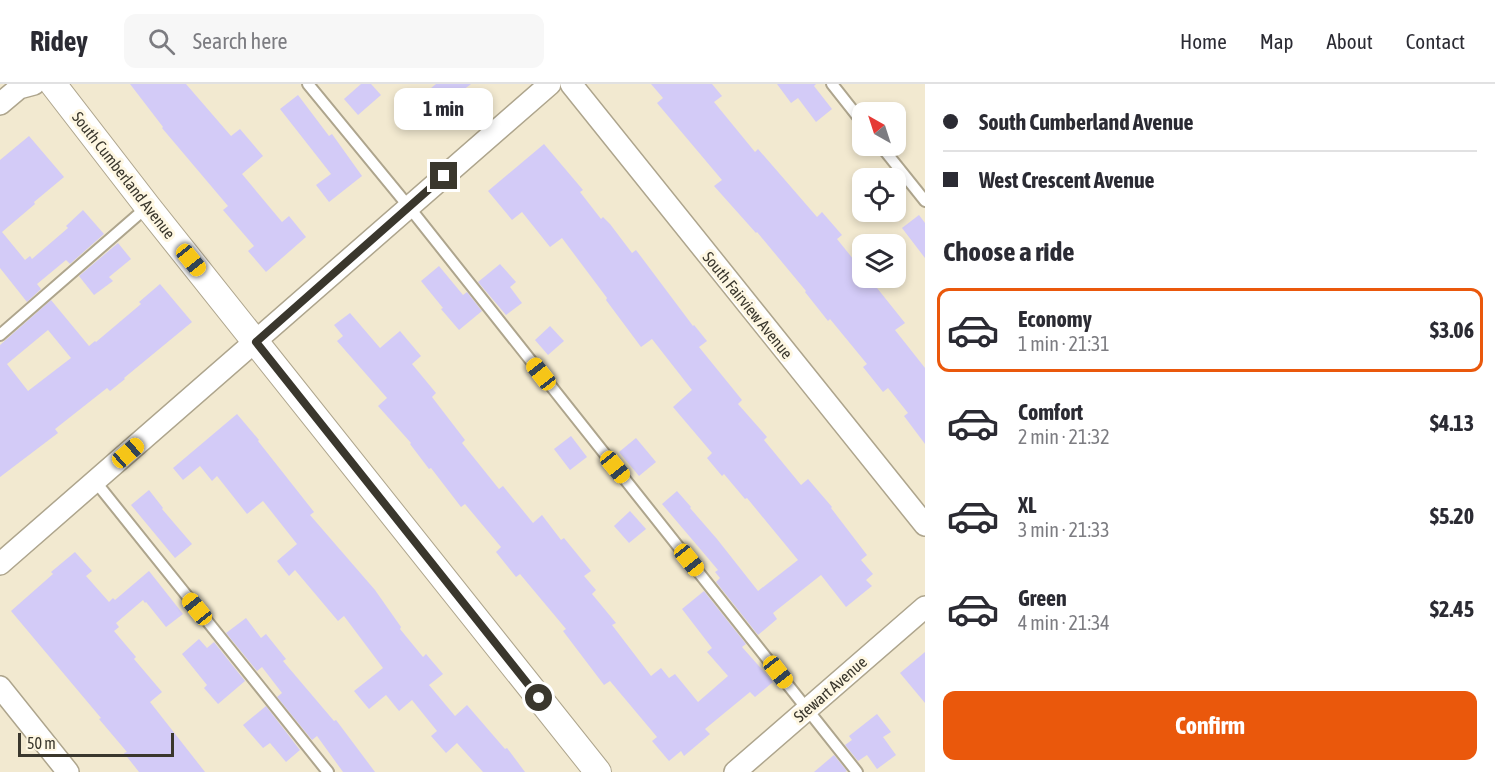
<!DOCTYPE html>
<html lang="en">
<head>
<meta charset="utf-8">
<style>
  :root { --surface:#fff; --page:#f7f7f7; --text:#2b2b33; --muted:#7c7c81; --line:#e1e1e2; --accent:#ea580c }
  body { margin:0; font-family:"Asap Condensed",sans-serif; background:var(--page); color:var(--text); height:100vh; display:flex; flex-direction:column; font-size:22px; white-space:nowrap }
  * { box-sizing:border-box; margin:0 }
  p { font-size:20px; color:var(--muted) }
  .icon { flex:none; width:33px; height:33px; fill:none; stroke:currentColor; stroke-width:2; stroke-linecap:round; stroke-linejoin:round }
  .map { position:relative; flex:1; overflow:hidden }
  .details { display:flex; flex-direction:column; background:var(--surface); width:570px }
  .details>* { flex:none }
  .banner { display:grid; align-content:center; height:132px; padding:0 18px; background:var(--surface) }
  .needle { width:39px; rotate:321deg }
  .fabs { position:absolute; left:852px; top:18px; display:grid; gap:12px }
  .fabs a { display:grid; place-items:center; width:54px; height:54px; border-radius:12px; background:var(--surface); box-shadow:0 3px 9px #0003; font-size:30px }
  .scale { position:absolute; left:18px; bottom:15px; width:156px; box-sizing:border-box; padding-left:6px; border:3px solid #3a372d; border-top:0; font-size:16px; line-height:21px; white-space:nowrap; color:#3a372d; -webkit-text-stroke:4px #fef7e2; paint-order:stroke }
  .end { position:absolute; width:27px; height:27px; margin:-14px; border:8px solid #3a372d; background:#fff; box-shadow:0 0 0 3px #fff }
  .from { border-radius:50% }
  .bubble { position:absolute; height:42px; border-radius:12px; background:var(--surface); box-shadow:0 3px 9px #0003; font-size:20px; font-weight:700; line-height:42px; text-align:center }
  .car { position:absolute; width:18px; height:36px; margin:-18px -9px; border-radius:8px; box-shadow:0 0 4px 2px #0007; background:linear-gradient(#f5c518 24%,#345 0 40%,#f5c518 0 76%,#345 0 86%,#f5c518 0) }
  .banner b { display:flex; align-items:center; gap:21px; height:57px; font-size:22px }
  .banner b+b { border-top:2px solid var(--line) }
  .banner i { width:15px; height:15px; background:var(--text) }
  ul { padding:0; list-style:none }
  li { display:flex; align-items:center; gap:18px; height:84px; margin:0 12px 9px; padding:0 6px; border:3px solid transparent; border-radius:12px }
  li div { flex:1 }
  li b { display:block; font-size:22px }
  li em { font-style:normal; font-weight:700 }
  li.on { border-color:var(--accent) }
  li>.icon { width:54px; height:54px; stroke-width:1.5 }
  h2 { padding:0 18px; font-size:27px; line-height:72px }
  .action { display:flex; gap:12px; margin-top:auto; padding:12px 18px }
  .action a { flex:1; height:69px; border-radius:12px; background:var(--accent); color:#fff; font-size:24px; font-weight:700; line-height:69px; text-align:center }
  header { display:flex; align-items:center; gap:36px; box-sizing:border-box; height:84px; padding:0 30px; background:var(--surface); border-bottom:2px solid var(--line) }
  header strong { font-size:28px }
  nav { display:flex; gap:33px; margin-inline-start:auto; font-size:21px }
  .search { width:420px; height:54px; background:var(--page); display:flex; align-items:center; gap:15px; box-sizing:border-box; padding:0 21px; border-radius:12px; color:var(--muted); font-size:22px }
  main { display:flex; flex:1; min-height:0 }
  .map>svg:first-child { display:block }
  .building { fill:#d3cbf7; fill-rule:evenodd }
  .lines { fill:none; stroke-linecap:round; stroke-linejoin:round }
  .service-casing { stroke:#aea58d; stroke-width:14 }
  .minor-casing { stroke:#aea58d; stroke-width:24 }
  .tertiary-casing { stroke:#aea58d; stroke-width:28 }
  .service { stroke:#fff; stroke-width:10 }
  .minor { stroke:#fff; stroke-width:21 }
  .tertiary { stroke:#fff; stroke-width:26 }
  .route { stroke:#3a372d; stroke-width:8 }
  .labels { text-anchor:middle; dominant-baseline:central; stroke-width:6; stroke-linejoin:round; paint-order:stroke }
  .street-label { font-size:16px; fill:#3a372d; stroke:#fef7e2 }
</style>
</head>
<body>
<header>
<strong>Ridey</strong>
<div class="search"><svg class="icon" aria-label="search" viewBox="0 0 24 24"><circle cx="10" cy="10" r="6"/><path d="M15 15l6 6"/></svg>Search here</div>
<nav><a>Home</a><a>Map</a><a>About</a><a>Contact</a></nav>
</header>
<main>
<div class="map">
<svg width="925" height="688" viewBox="0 0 925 688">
  <rect width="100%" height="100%" fill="#f2e9d0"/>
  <g class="building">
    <path d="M130 0H186L231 52 240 45 263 72 242 90 282 138 289 132 306 153 266 188 248 167 254 162 223 126 228 122 162 44 163 43Z"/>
    <path d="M361 0H371L381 11 358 31 344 15Z"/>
    <path d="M436 0H471L438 25 425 9Z"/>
    <path d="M651 0H712L722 12 714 18 755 68 758 65 817 133 822 128 842 151 837 155 862 186V194H869L905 239 895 246 925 284V360L904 332 908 329 888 304 883 308 863 283 867 280 830 235 828 237 805 208 806 207 757 148 756 149 714 102 722 96 657 19 663 14Z"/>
    <path d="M777 0H816L814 2 832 25 816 38 798 14 791 19Z"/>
    <path d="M298 11 329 52 332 50 362 92 329 118 316 101 331 90 280 25Z"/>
    <path d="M29 52 64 93 34 118 35 120 2 148 25 176 30 172 32 175 68 144 66 142 83 126 104 150 70 180 66 176 37 200 41 205 27 218 0 184V76Z"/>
    <path d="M544 60 583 106 580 108 601 135 603 133 610 140 632 169 636 166 693 242 694 241 707 257 699 263 742 316 738 320 767 353 764 356 801 401 808 395 832 423 831 424 867 471 861 476 873 490 866 496 872 502 846 523 821 491 773 529 777 535 758 551 716 498 720 494 715 488 718 486 662 420 677 407 691 423 690 424 717 455 758 507 798 476 747 414 745 415 724 390 722 392 707 374 712 369 673 323 692 306 652 255 641 263 606 216 607 214 562 154 550 163 522 128 512 136 488 107Z"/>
    <path d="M919 131 925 139V174L902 144Z"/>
    <path d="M118 159 131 175 109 193 113 197 94 211 79 192Z"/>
    <path d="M500 180 516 198 510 203 522 219 506 231 478 198Z"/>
    <path d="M439 182 463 211 467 208 482 227 459 246 441 225 443 224 421 197Z"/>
    <path d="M160 200 192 238 124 294 125 295 110 307 107 304 55 345 58 349 0 393V261L51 216 89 262 95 257 96 258 141 220 139 218ZM48 246 71 274 28 307 7 280Z"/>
    <path d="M350 229 380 264 400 247 421 272 412 280 436 309 432 313 465 356 462 359 499 405 503 402 533 439 542 431 561 456 564 454 591 487 584 492 596 506 592 510 616 539 612 541 651 592 661 584 669 594 675 590 698 618 728 592 707 568 712 564 682 525 704 507 746 560 742 563 773 598 755 613 750 608 705 645 710 650 684 672 681 667 669 677 652 657 657 653 610 597 604 601 563 547 566 545 520 490 516 493 496 468 501 463 465 420 461 423 431 384 429 385 410 360 411 359 378 322 387 314 337 257 343 252 334 241Z"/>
    <path d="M550 242 564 257 548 271 535 256Z"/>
    <path d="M237 330 259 356 258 357 314 428 310 431 375 506 401 543 400 545 423 573 426 570 443 590 429 601 455 632 467 621 505 665 507 664 525 688H483L457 659 446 669 431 652 437 647 412 616 399 627 386 611 369 625 354 607 383 584 344 532 338 537 295 486 289 492 277 477 297 460 263 417 247 430 217 392 212 397 200 382 183 396 173 384Z"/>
    <path d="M571 352 587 373 570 386 554 365Z"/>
    <path d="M636 354 656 378 639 392 619 368Z"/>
    <path d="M149 406 163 424 162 425 192 460 175 474 131 421Z"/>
    <path d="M630 427 646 445 629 459 614 442Z"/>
    <path d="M75 468 92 487 86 492 109 518 113 514 115 516 149 487 183 530 166 543 146 518 145 519 143 516 116 539 119 543 114 547 136 573 134 575 162 608 150 618 205 688H139L124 669 127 668 99 635 101 634 11 527 53 490 51 488Z"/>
    <path d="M246 534 261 554 266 550 286 575 283 577 334 637 336 636 375 688H343L317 652 312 656 277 613 282 609 262 583 257 587 226 549Z"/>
    <path d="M199 555 207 564 214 558 245 597 218 620 204 604 207 601 182 570Z"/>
    <path d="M925 568V619L900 589Z"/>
    <path d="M266 622 300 666 286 678 270 659 263 664 243 641Z"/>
    <path d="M877 630 891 648 883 653 896 671 877 685 867 671 858 677 845 661 852 656 849 652Z"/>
    <path d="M834 671 847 687 845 688H814Z"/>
  </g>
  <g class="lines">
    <g class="service-casing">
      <g id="service">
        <path d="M308 0 409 123 857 688"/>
        <path d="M832 0 862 38"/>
        <path d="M881 62 925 117"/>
        <path d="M0 251 147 123"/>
        <path d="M95 397 328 688"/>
      </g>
    </g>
    <g class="minor-casing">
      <g id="minor">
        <path d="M571 0 925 441"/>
        <path d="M0 20 19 4 34 0"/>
        <path d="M0 480 550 0"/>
        <path d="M0 603 68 688"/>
        <path d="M735 688 925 523"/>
      </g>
    </g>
    <g class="tertiary-casing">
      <path id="tertiary" d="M53 0 148 123 598 688"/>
    </g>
    <use href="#service" class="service"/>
    <use href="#minor" class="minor"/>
    <use href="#tertiary" class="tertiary"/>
  </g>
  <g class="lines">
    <path class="route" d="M444 92 256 258 539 614"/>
  </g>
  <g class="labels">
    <g class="street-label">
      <text transform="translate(124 91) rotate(52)">South Cumberland Avenue</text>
      <text transform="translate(748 221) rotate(51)">South Fairview Avenue</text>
      <text transform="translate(830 605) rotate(-41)">Stewart Avenue</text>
    </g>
  </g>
</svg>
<div class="fabs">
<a><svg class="needle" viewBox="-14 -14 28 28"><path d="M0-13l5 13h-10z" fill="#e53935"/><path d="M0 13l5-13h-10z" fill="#7c7c81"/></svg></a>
<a><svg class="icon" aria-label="locate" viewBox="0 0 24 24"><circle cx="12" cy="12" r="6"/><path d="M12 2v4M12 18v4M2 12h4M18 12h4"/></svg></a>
<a><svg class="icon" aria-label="layers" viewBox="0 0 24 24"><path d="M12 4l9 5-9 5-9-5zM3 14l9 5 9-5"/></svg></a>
</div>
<div class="scale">50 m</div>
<i class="end from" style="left:539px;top:614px"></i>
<i class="end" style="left:444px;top:92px"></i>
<div class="bubble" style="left:394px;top:4px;width:99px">1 min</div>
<i class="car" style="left:191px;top:176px;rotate:141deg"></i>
<i class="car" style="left:541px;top:290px;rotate:322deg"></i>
<i class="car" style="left:128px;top:369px;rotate:49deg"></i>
<i class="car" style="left:615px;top:383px;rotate:141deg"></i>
<i class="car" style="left:689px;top:476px;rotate:141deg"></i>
<i class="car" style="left:197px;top:525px;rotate:321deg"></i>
<i class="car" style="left:778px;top:588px;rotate:142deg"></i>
</div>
<section class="details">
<div class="banner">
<b><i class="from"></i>South Cumberland Avenue</b>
<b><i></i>West Crescent Avenue</b>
</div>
<h2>Choose a ride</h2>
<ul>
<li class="on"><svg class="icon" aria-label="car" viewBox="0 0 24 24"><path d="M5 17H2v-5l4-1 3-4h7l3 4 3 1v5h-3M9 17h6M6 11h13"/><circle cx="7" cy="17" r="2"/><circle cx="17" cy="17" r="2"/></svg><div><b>Economy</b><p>1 min · 21:31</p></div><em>$3.06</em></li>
<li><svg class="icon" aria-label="car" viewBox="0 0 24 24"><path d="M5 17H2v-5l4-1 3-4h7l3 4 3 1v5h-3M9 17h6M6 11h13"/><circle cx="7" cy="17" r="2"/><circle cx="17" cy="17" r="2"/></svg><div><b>Comfort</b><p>2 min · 21:32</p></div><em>$4.13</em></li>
<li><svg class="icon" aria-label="car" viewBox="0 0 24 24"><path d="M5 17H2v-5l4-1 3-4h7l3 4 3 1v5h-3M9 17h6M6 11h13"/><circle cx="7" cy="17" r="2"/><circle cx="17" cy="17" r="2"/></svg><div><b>XL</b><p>3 min · 21:33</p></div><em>$5.20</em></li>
<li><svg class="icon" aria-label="car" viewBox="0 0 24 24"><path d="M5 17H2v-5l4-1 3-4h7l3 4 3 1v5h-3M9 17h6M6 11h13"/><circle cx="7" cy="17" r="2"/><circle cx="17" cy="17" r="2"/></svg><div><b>Green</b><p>4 min · 21:34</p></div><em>$2.45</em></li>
</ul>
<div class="action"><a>Confirm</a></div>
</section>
</main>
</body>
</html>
